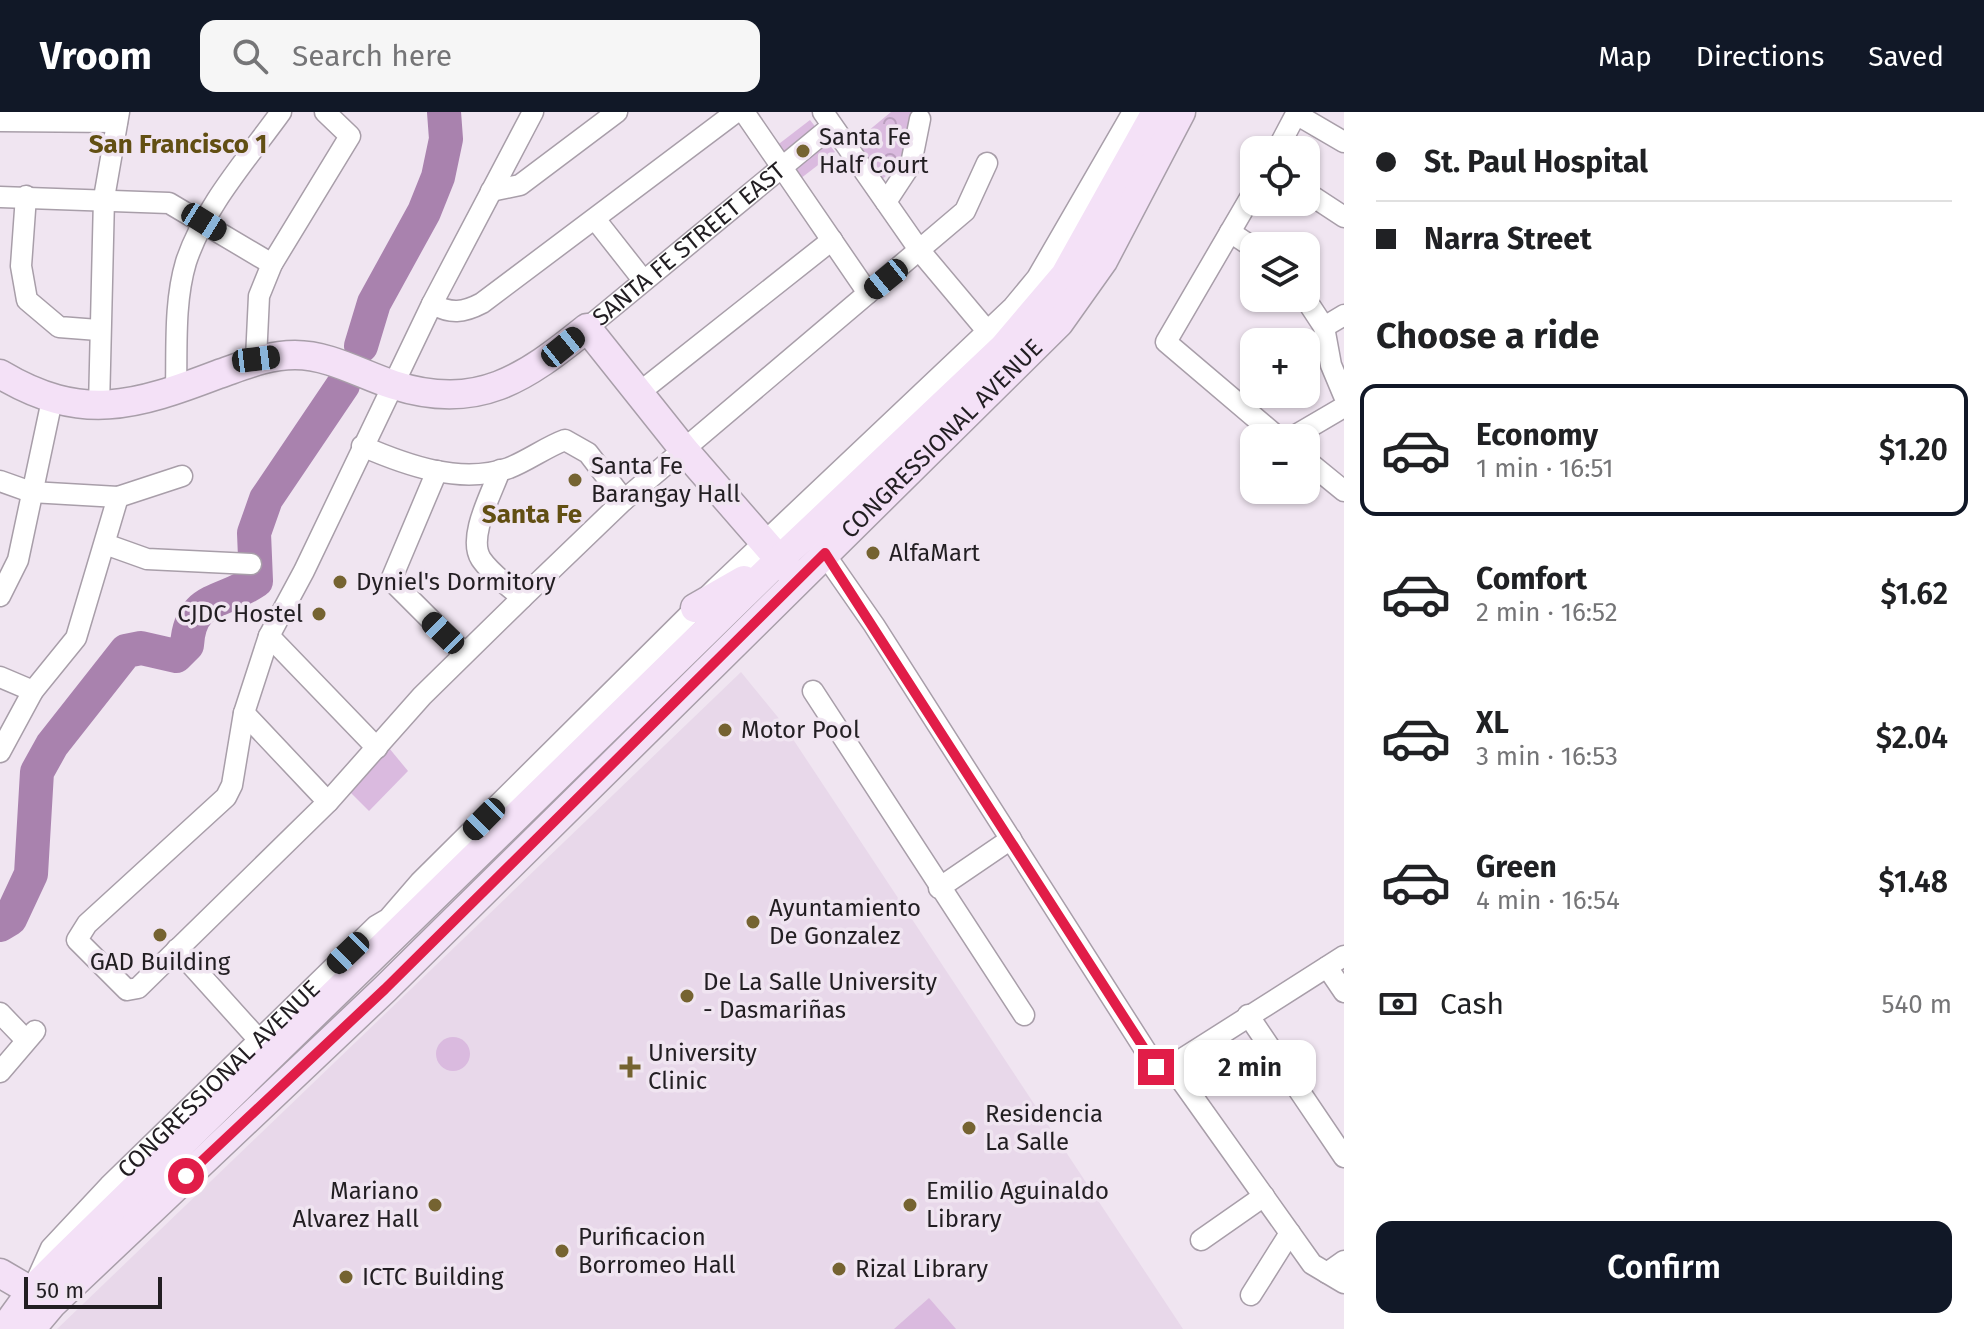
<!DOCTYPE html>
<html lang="en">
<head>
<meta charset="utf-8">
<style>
  :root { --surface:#fff; --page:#f6f6f6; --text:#202124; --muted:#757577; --line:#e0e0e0; --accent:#111827 }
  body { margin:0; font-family:"Fira Sans",sans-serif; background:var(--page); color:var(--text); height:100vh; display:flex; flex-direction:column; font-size:30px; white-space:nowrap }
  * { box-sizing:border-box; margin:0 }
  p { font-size:26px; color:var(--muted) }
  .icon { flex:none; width:44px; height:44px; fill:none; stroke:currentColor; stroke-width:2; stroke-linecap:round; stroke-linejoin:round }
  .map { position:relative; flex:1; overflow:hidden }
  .sheet { display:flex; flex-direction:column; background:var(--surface); width:640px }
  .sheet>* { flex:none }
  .banner { display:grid; align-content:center; height:176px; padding:0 32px; background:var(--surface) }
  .controls { position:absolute; left:1240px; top:24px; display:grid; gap:16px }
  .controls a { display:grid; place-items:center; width:80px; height:80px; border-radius:16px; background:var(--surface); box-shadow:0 2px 6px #0004; font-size:40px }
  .scale { position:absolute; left:24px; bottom:20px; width:138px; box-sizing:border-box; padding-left:8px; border:4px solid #221e22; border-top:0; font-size:22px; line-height:28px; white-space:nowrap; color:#221e22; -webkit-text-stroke:6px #f0e5f1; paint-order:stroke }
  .end { position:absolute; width:36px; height:36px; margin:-18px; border:10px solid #e11d48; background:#fff; box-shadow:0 0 0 4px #fff }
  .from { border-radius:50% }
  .bubble { position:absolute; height:56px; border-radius:16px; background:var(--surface); box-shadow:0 2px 6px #0004; font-size:26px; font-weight:600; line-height:56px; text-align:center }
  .car { position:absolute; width:24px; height:48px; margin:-24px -12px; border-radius:10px; box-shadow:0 0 6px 2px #0007; background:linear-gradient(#222 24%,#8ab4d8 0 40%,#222 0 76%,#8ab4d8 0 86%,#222 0) }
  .banner b { display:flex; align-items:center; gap:28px; height:76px; font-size:30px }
  .banner b+b { border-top:2px solid var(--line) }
  .banner i { width:20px; height:20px; background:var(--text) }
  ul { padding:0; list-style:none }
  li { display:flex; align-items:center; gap:24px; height:132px; margin:0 16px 12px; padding:0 16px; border:4px solid transparent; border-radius:16px }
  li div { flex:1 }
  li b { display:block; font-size:30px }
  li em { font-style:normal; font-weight:600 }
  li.current { border-color:var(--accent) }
  li>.icon { width:72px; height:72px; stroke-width:1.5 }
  h2 { padding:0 32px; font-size:36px; line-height:96px }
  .pay { display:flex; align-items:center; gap:20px; height:88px; padding:0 32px; font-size:30px }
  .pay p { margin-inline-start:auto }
  .button { display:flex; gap:16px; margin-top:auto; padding:16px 32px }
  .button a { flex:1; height:92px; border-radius:16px; background:var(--accent); color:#fff; font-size:32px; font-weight:600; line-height:92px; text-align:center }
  header { display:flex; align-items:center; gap:48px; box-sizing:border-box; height:112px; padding:0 40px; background:var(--accent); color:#fff }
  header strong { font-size:38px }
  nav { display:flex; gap:44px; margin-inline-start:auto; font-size:28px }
  .search { width:560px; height:72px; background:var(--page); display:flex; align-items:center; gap:20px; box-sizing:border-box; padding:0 28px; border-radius:16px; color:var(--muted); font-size:30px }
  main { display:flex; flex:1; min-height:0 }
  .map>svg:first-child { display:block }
  .built { fill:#e8d8ea }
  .green { fill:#dabadf }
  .park { fill:url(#park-crowns) }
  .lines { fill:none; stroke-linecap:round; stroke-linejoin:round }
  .river { stroke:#a982ae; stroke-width:34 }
  .street-casing { stroke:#a89ea9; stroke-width:23 }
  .secondary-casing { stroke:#a89ea9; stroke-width:31 }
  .street { stroke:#fff; stroke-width:20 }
  .secondary { stroke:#f4e1f7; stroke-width:28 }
  .route { stroke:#e11d48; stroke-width:10 }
  .poi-dot { fill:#756331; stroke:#f0e5f1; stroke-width:3 }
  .labels { text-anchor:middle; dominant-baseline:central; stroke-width:7; stroke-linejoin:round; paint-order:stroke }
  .poi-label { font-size:24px; fill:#221e22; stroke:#f0e5f1; text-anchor:start }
  .street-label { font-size:24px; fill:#221e22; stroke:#f0e5f1 }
  .neighbourhood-label { font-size:26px; font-weight:bold; fill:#624f13; stroke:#f0e5f1 }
</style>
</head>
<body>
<header>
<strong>Vroom</strong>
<div class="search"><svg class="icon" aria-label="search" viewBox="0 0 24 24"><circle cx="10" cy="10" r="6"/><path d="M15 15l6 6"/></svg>Search here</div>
<nav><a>Map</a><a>Directions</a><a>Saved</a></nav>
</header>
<main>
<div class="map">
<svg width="1344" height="1217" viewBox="0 0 1344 1217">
  <defs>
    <pattern id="park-crowns" width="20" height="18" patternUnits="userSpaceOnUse" patternTransform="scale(2)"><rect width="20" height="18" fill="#dabadf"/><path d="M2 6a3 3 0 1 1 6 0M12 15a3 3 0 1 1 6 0" fill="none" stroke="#bb9fbf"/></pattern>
  </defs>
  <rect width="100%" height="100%" fill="#f0e5f1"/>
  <path class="built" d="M741 560 781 609 1183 1217H57Z"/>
  <g class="green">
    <path d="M810 8 835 40 796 70 771 38Z"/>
    <path d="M389 636 408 659 369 699 346 676Z"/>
    <circle cx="453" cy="942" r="17"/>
    <path d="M929 1186 956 1217H894Z"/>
  </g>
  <path class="park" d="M891 0H911L916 7 905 50 882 67 856 29Z"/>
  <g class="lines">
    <g class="river">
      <path d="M361 234 374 191 424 100 438 65 446 27 444 0"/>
      <path d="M0 813 10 807 31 762 37 660 52 633 126 539 141 536 176 544 187 533C190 484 222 492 256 469L254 421 266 387 343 273"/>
    </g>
    <g class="street-casing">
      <g id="street">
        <path d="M744 0 868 181"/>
        <path d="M823 0 920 139 988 220"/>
        <path d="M0 9 117 10"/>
        <path d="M1277 38 1296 2 1344 30"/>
        <path d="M491 79 520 73 617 0"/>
        <path d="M1254 79 1166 230 1279 326"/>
        <path d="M1306 80 1344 105"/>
        <path d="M26 84 21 154 27 188 59 215 98 218"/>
        <path d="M0 85 169 91 272 152"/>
        <path d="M886 90 911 52 920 7"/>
        <path d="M595 107 643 168"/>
        <path d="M1230 120 1254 136"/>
        <path d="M1305 186 1324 215 1331 253 1344 284"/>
        <path d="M432 192C451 202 463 201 482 191L736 0"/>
        <path d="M1324 215 1344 203"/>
        <path id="s1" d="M587 216 832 14"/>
        <path d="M256 247 259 184 272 152 350 24 325 0"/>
        <path d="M176 278C177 236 174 190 186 150 204 95 248 46 281 0"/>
        <path d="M640 280 832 128"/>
        <path d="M99 295 104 86 119 0"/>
        <path d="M1291 326 1344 295"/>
        <path d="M362 334C406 353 460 373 509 356 529 348 546 335 565 328L588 341 624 388"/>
        <path d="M1306 348 1344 379"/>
        <path d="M500 358C492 381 467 425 481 447 491 462 509 474 522 486L624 388 965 99 987 51"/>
        <path d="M437 359 391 468 464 541"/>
        <path d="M0 369 31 380 118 385 182 364"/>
        <path d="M105 432 147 447 251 452"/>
        <path d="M819 434 874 513 1156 955 1171 954 1344 844"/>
        <path d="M0 484 18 448 52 288"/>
        <path d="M522 486 422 584 328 690 138 876 127 878 77 828 87 812 226 685 232 673 244 601 269 524 304 459 432 192 533 0"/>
        <path d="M269 524 377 636"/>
        <path d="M0 565 33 579"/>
        <path d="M813 579 1024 903"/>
        <path d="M244 601 328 690"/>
        <path d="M0 640 33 579 76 526 118 385"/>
        <path d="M939 776 1011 727"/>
        <path d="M177 837 267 937"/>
        <path d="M1327 855 1344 880"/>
        <path d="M0 901 26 928"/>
        <path d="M1248 903 1344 1045"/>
        <path d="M1171 954 1312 1152 1344 1171"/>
        <path d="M0 960 35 919"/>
        <path d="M1201 1128 1264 1084"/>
        <path d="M1327 1161 1344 1149"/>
        <path id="s2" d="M38 1165 51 1136 109 1074 376 814 388 807 420 770 717 475 1013 195 1037 166 1133 0"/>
        <path d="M1251 1183 1290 1121"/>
      </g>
    </g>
    <g class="secondary-casing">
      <g id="secondary">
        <path d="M0 262C82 311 135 294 219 262 245 253 268 243 295 243 330 243 362 263 394 273 478 300 525 266 587 216L685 339 791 461"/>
        <path d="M695 496 744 468"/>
        <path d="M0 1161 48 1189"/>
        <path d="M4 1217 33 1177 62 1148 779 448 1003 236 1065 163 1156 0"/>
        <path id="s3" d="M31 1217 52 1192 385 877 1059 211 1103 149 1181 0"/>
      </g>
    </g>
    <use href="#street" class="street"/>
    <use href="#secondary" class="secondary"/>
  </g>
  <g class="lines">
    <path class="route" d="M186 1064 385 877 825 441 1156 955"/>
  </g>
  <g class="poi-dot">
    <circle cx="803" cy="39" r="8"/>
    <circle cx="575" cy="368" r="8"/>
    <circle cx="873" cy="441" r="8"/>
    <circle cx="340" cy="470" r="8"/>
    <circle cx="319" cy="502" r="8"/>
    <circle cx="725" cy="618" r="8"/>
    <circle cx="753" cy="810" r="8"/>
    <circle cx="160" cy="823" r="8"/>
    <circle cx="687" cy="884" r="8"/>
    <path d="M626 943h8v8h8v8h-8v8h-8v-8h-8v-8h8z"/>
    <circle cx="969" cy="1016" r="8"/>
    <circle cx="435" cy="1093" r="8"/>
    <circle cx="910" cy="1093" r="8"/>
    <circle cx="562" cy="1139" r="8"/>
    <circle cx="839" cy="1157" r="8"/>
    <circle cx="346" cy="1165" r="8"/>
  </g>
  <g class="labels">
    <g class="poi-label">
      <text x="819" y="25">Santa Fe<tspan x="819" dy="28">Half Court</tspan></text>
      <text x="591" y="354">Santa Fe<tspan x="591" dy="28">Barangay Hall</tspan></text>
      <text x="889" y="441">AlfaMart</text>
      <text x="356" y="470">Dyniel's Dormitory</text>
      <text x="303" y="502" text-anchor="end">CJDC Hostel</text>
      <text x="741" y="618">Motor Pool</text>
      <text x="769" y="796">Ayuntamiento<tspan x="769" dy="28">De Gonzalez</tspan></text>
      <text x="160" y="850" text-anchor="middle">GAD Building</text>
      <text x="703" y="870">De La Salle University<tspan x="703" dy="28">- Dasmariñas</tspan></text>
      <text x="648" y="941">University<tspan x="648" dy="28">Clinic</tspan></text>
      <text x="985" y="1002">Residencia<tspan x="985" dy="28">La Salle</tspan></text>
      <text x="419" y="1079" text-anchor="end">Mariano<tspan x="419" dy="28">Alvarez Hall</tspan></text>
      <text x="926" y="1079">Emilio Aguinaldo<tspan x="926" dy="28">Library</tspan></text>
      <text x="578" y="1125">Purificacion<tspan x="578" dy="28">Borromeo Hall</tspan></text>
      <text x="855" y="1157">Rizal Library</text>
      <text x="362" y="1165">ICTC Building</text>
    </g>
    <g class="street-label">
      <text stroke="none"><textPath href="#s1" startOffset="132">SANTA FE STREET EAST</textPath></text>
      <text stroke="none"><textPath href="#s3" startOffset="1274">CONGRESSIONAL AVENUE</textPath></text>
      <text stroke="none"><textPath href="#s2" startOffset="270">CONGRESSIONAL AVENUE</textPath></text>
    </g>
    <g class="neighbourhood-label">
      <text x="178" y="32">San Francisco 1</text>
      <text x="532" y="402">Santa Fe</text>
    </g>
  </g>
</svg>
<div class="controls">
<a><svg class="icon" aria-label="locate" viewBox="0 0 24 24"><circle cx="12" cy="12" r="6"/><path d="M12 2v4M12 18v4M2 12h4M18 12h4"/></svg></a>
<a><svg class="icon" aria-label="layers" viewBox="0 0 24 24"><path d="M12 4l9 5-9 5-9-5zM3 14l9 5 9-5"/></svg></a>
<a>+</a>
<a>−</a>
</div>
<div class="scale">50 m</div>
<i class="end from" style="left:186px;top:1064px"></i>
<i class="end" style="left:1156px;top:955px"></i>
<div class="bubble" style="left:1184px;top:928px;width:132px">2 min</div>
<i class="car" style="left:204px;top:110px;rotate:122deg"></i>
<i class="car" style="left:886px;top:167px;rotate:231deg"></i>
<i class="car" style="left:563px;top:235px;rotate:51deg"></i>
<i class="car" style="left:256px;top:247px;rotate:83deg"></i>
<i class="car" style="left:443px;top:521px;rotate:314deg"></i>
<i class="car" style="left:484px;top:707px;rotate:225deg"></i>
<i class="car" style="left:348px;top:841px;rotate:226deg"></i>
</div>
<section class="sheet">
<div class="banner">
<b><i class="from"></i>St. Paul Hospital</b>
<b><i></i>Narra Street</b>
</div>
<h2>Choose a ride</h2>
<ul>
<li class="current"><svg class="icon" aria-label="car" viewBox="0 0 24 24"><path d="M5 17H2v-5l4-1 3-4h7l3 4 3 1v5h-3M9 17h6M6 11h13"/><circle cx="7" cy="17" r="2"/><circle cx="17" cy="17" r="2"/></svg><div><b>Economy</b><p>1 min · 16:51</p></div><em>$1.20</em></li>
<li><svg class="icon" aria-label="car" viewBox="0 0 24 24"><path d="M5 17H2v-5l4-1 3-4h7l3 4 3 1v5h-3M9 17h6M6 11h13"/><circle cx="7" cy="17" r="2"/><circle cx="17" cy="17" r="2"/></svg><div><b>Comfort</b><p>2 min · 16:52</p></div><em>$1.62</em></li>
<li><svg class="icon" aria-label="car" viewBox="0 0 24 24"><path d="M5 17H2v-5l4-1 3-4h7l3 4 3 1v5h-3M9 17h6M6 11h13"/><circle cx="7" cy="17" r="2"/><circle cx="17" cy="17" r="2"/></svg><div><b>XL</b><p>3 min · 16:53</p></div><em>$2.04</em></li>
<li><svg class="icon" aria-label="car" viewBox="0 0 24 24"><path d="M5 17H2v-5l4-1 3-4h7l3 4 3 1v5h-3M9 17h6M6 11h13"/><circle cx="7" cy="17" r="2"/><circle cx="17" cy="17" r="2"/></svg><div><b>Green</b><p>4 min · 16:54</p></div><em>$1.48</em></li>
</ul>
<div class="pay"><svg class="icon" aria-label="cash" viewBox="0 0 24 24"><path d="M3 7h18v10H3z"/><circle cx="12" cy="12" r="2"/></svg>Cash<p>540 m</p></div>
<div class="button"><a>Confirm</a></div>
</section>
</main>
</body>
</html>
